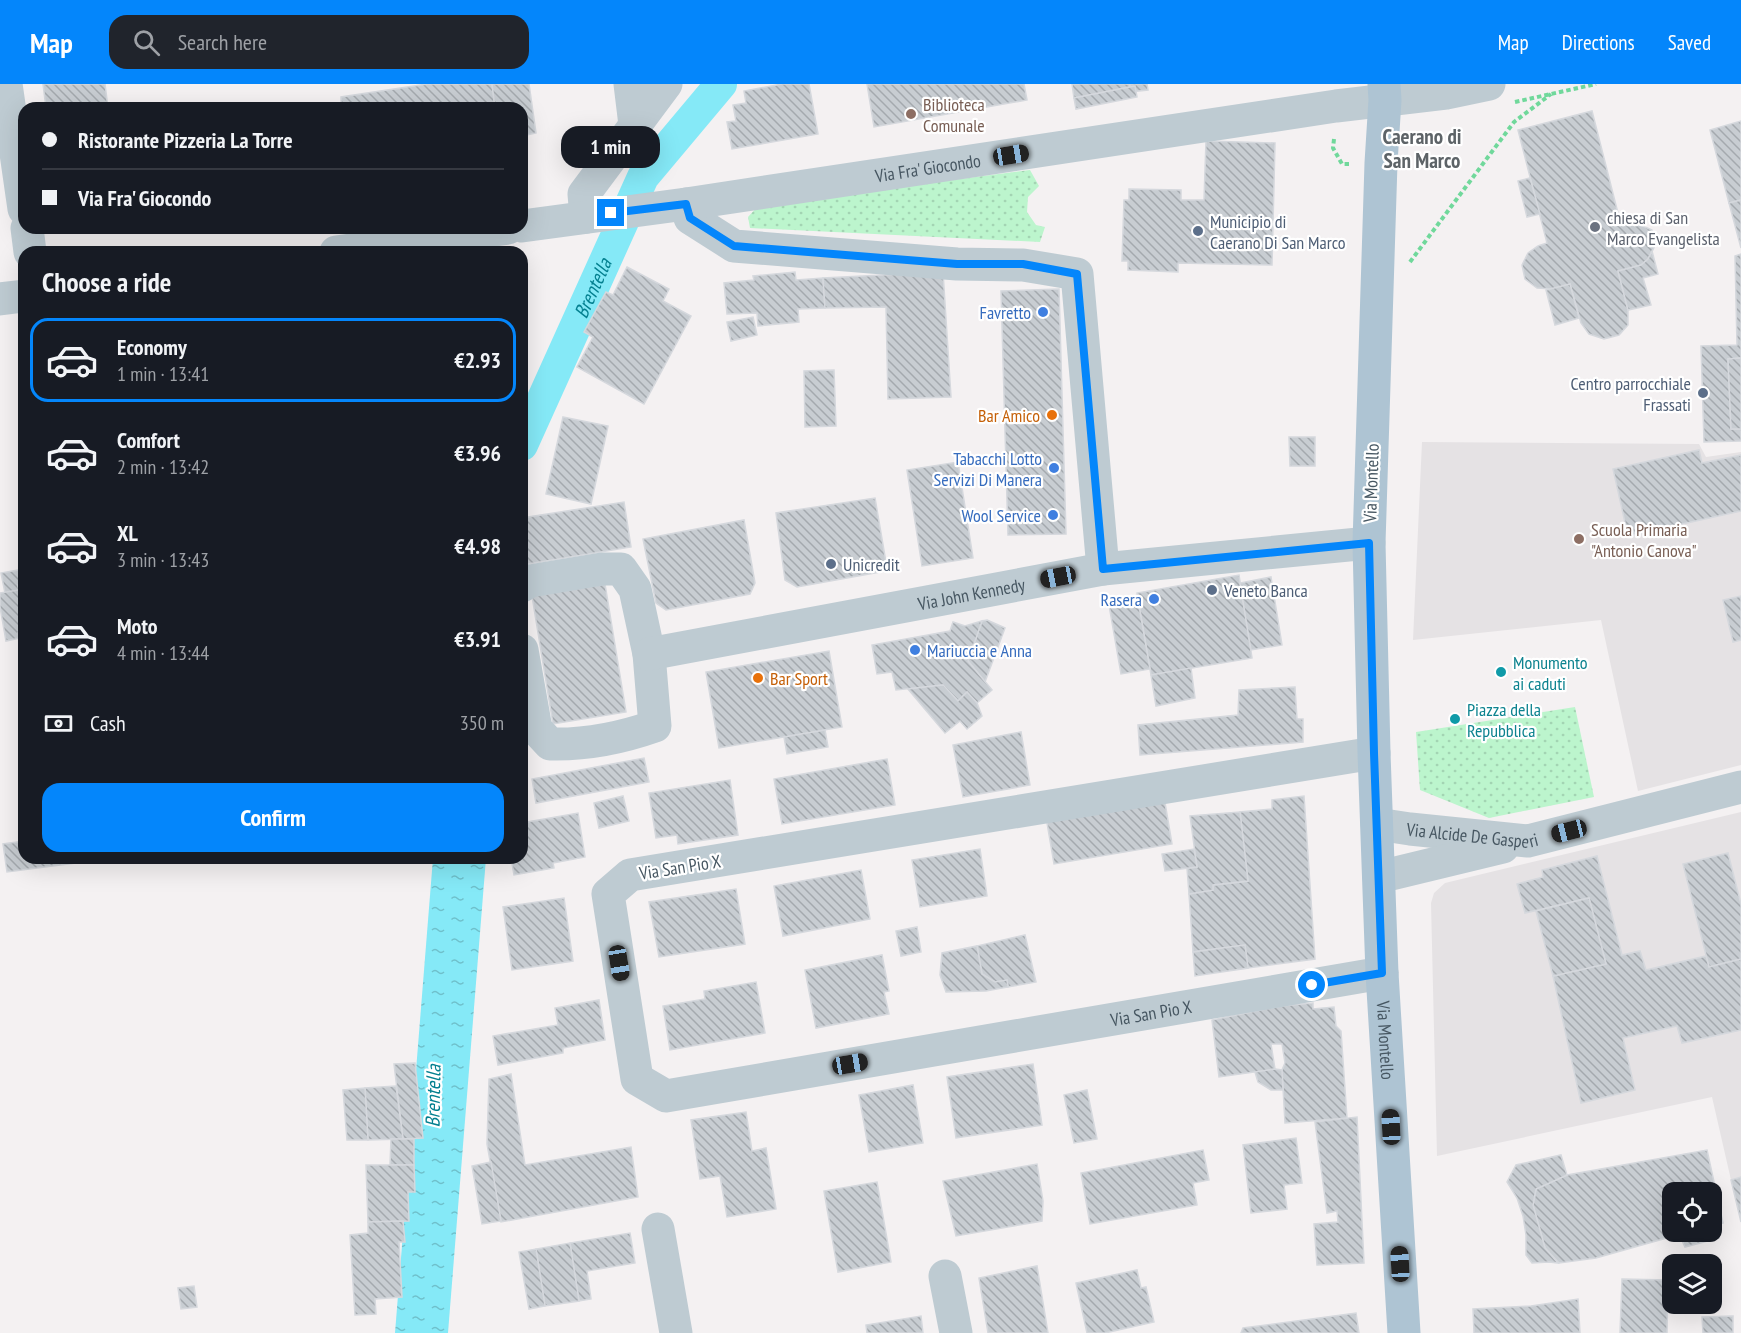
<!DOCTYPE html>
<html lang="en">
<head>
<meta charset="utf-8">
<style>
  :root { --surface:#171b24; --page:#20242c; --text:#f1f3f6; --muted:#9ea1a6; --line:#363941; --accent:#0486fb }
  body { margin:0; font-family:"PT Sans Narrow",sans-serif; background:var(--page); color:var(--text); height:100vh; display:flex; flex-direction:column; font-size:22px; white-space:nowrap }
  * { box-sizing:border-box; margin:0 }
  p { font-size:20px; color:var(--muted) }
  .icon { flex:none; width:33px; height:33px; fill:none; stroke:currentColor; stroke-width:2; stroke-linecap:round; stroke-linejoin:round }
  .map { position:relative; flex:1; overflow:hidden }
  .side { position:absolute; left:18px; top:162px; width:510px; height:618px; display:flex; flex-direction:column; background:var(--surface); border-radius:18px; box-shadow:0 6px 24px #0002 }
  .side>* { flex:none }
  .banner { position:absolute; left:18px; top:18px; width:510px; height:132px; border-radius:18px; box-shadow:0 6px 24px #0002; display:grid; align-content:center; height:132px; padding:0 24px; background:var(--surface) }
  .fabs { position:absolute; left:1662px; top:1098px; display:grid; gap:12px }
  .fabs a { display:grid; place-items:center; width:60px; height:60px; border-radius:12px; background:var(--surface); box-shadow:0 6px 24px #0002; font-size:30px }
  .end { position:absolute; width:27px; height:27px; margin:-14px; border:8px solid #0486fb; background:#fff; box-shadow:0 0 0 3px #fff }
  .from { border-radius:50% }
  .bubble { position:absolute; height:42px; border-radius:18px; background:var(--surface); box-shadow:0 6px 24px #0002; font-size:20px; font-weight:700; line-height:42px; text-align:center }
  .car { position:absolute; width:18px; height:36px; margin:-18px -9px; border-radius:8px; box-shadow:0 0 4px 2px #0007; background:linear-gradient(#222 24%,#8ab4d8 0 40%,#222 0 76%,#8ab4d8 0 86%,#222 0) }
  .banner b { display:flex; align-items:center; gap:21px; height:57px; font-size:22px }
  .banner b+b { border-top:2px solid var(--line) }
  .banner i { width:15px; height:15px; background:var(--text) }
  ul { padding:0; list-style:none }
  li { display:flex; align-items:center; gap:18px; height:84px; margin:0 12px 9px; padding:0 12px; border:3px solid transparent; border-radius:18px }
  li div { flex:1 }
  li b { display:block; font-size:22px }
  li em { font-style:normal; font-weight:700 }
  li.selected { border-color:var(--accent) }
  li>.icon { width:54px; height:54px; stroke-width:1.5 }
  h2 { padding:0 24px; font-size:27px; line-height:72px }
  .pay { display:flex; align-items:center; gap:15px; height:66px; padding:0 24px; font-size:22px }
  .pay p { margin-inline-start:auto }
  .action { display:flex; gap:12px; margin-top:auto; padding:12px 24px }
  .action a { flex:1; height:69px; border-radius:18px; background:var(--accent); color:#fff; font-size:24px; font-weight:700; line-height:69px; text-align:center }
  header { display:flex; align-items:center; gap:36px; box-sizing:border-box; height:84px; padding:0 30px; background:var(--accent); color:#fff }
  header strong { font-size:28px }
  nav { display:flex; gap:33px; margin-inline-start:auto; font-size:21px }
  .search { width:420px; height:54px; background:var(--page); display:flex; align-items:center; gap:15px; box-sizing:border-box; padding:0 21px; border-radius:18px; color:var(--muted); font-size:22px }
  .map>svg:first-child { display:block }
  .education { fill:#e5e2e4 }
  .park { fill:url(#park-dots) }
  .water { fill:url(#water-ripples) }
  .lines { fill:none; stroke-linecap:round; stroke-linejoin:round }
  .canal { stroke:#85e9f7; stroke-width:32 }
  .building { fill:url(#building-back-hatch); stroke:#d5d8dd; stroke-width:1.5 }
  .path { stroke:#70d89b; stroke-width:4; stroke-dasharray:4.5 3; stroke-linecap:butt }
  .minor { stroke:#becbd2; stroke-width:33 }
  .major { stroke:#aec4d3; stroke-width:33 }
  .route { stroke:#0486fb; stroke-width:8 }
  .education-dot { fill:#8d6e63; stroke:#fff; stroke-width:2 }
  .worship-dot { fill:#6b7280; stroke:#fff; stroke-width:2 }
  .service-dot { fill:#5c6f8a; stroke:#fff; stroke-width:2 }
  .shop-dot { fill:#3f7fe0; stroke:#fff; stroke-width:2 }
  .food-dot { fill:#e8710a; stroke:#fff; stroke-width:2 }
  .culture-dot { fill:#0f9aa8; stroke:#fff; stroke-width:2 }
  .labels { text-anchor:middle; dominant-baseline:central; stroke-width:4.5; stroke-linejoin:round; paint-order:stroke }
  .education-label { font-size:18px; fill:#785e54; stroke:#fff; text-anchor:start }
  .street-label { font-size:18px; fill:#475762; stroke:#fff }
  .worship-label { font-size:18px; fill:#5b616d; stroke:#fff; text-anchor:start }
  .service-label { font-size:18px; fill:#4e5e75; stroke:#fff; text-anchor:start }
  .shop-label { font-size:18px; fill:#366cbe; stroke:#fff; text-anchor:end }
  .food-label { font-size:18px; fill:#c56008; stroke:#fff; text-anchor:end }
  .culture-label { font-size:18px; fill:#0d838f; stroke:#fff; text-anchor:start }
  .water-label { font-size:20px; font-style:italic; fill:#048090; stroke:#fff }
  .quarter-label { font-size:21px; font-weight:bold; fill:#5d6367; stroke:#fff }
</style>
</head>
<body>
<header>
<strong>Map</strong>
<div class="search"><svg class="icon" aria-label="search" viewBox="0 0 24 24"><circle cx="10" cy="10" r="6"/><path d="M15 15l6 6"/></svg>Search here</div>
<nav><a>Map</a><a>Directions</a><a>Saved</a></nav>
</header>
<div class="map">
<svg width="1741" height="1249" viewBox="0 0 1741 1249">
  <defs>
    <pattern id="park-dots" width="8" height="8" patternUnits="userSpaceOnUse" patternTransform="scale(1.5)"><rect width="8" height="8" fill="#bcf5cd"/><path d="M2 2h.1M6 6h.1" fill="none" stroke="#a3d4b3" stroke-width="1.8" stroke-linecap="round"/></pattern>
    <pattern id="water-ripples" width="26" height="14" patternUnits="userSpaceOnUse" patternTransform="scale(1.5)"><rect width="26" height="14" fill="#85e9f7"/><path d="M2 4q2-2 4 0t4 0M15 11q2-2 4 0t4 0" fill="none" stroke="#6fc0cb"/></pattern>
    <pattern id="building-back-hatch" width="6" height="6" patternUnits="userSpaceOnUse" patternTransform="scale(1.5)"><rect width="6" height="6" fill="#c8cdd2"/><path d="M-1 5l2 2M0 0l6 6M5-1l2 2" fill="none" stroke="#a4a9ae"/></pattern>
  </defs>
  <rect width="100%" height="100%" fill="#f4f1f2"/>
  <g class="education">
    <path d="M1422 358 1699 360 1706 373 1741 368V681L1638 707 1601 536 1413 556Z"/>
    <path d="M1741 728V1093L1731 1096 1712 1013 1437 1072 1431 819 1434 809 1445 799Z"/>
  </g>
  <g class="park">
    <path d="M1030 86 1039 102 1028 113 1027 128 1036 141 1045 143 1040 158 750 144 748 133 759 121Z"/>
    <path d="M1575 623 1594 713 1489 734 1420 706 1416 648Z"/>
  </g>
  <path class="water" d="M433 774H486L448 1249H395Z"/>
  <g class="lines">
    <path class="canal" id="s1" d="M522 361 643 93 721 0"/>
  </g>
  <g class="building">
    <path d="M43 0H105L108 24H46Z"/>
    <path d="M427 0H492L495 24H341V13Z"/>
    <path d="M492 0H529L536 49 522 52V24H495Z"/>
    <path d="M782 0H809L818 50 732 65 727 38 736 37 733 21 746 19 744 7Z"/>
    <path d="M867 0H1024L1027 16 874 43Z"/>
    <path d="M1072 0H1130V3L1074 14Z"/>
    <path d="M1130 0H1147L1148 6 1130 8Z"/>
    <path d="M1135 2 1137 13 1076 25 1074 14Z"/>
    <path d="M1592 27 1621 141 1634 138 1652 146 1656 160 1648 175 1641 181 1618 187 1628 226V241L1619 251 1604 255 1589 250 1581 239 1570 200 1553 205 1537 204 1525 195 1522 181 1528 169 1538 162 1547 159 1518 46Z"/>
    <path d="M1741 37V116L1729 119 1710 46Z"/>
    <path d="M1206 57 1275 59 1272 181 1178 179V188L1128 186V177H1122L1124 116H1129V105L1181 106V116H1204Z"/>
    <path d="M1530 94 1540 130 1527 133 1518 97Z"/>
    <path d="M1741 116V164L1729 119Z"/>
    <path d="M1652 167 1658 190 1643 194 1651 221 1628 226 1618 187 1641 181 1648 175Z"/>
    <path d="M1741 170V274L1728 275 1731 345H1741V357L1704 358 1701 262 1737 261 1735 172Z"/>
    <path d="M627 183 669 205 663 217 691 232 644 320 577 283 593 253 584 248 606 208 613 211Z"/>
    <path d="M795 188 796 196 823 194 825 224 798 225 799 238 758 242 757 229 727 230 724 199 754 196 753 192Z"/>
    <path d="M943 188 951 313 888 315 886 223 825 224 823 194Z"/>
    <path d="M1570 200 1579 234 1555 241 1546 206Z"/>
    <path d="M1059 205 1066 450 1008 451 1001 207Z"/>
    <path d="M753 233 757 251 731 257 727 238Z"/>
    <path d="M1741 274V345H1731L1728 275Z"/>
    <path d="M834 286 836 342 805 343 804 287Z"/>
    <path d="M563 333 608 342 591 420 546 410Z"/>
    <path d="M1289 353H1315V382H1290Z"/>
    <path d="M1699 366 1702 379 1741 371V427L1628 452 1613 385Z"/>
    <path d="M958 378 973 474 922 482 907 386Z"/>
    <path d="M875 414 886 478 880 488 797 503 785 496 776 429Z"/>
    <path d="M624 418 631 463 522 481V434Z"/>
    <path d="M744 436 755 499 750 510 666 526 656 519 643 455Z"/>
    <path d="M24 485V500L18 501 19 506 5 509 1 489Z"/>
    <path d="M1239 491 1252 574 1151 591 1137 509Z"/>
    <path d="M1271 493 1282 561 1251 566 1240 499Z"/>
    <path d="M24 500V548L18 549 20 554 6 557 0 523V509L19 506 18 501Z"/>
    <path d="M605 500 626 628 553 640 532 512Z"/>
    <path d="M1741 512V556L1733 558 1723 516Z"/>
    <path d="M1138 516 1150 585 1121 590 1109 521Z"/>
    <path d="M987 536 1005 544 985 598 968 577 982 537Z"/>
    <path d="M982 537 968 577 992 606 977 619 967 608 958 617 943 601 896 606 892 588 877 590 872 561 950 547 953 538 965 542Z"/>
    <path d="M829 567 842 643 719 664 706 588Z"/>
    <path d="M1191 584 1195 614 1156 622 1151 591Z"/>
    <path d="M943 601 958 617 967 608 977 619 982 632 967 645 960 637 945 649 908 605Z"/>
    <path d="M1295 603 1297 635H1303V658L1140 671 1138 641 1238 631 1239 606Z"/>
    <path d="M825 646 828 663 787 670 784 653Z"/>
    <path d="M1021 648 1030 701 963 713 953 661Z"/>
    <path d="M644 674 649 698 536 719 532 695Z"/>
    <path d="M887 675 895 721 782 740 774 695Z"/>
    <path d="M730 696 738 751 678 760 677 751 656 754 649 709Z"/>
    <path d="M1163 707 1172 760 1054 780 1045 727Z"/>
    <path d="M623 712 629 737 599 744 594 719Z"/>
    <path d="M1304 712 1315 875 1248 884 1245 861 1193 868 1189 810 1213 806V801L1248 797 1240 728 1272 725V716Z"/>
    <path d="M1240 728 1248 797 1213 801V806L1189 810 1187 784 1197 783 1190 732Z"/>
    <path d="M578 729 585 773 553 779 554 784 514 791 511 774H522V739Z"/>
    <path d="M24 757V774H74L75 779 7 788 3 760Z"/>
    <path d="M980 765 987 812 920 823 912 776Z"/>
    <path d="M1194 765 1197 783 1165 787 1162 770Z"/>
    <path d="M1728 769 1741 820V875L1709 883 1683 780Z"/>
    <path d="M1597 772 1622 871 1640 867 1646 886 1706 872 1709 883 1741 875V946L1682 959 1677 942 1623 954 1635 1006 1581 1019 1553 892 1606 880 1589 814 1525 829 1517 800 1543 793 1542 786Z"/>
    <path d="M861 786 870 835 783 852 774 802Z"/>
    <path d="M736 805 745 860 659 873 649 818Z"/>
    <path d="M564 814 573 877 512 886 503 823Z"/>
    <path d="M1589 814 1606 880 1553 892 1536 827Z"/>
    <path d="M917 843 921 868 901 872 896 847Z"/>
    <path d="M1025 851 1036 898 1008 903 1007 896 995 898 982 890 977 862Z"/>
    <path d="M1245 861 1248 884 1195 892 1193 868Z"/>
    <path d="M977 862 982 890 995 898 1007 896 1008 903 986 907 946 908 940 891 942 869Z"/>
    <path d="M882 871 889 907 884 908 889 930 816 944 805 886Z"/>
    <path d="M756 898 765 949 670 966 663 922 705 915 704 907Z"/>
    <path d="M599 916 605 956 563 964V969L498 981 493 952 558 941 555 924Z"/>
    <path d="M1313 919V925L1334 923 1336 942 1341 947 1347 1034 1285 1039 1282 986 1285 979 1282 960H1271L1275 985 1219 993 1212 936 1281 922Z"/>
    <path d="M415 979 423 1054 403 1055 394 980Z"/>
    <path d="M1033 980 1042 1041 956 1054 947 993Z"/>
    <path d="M1275 985 1282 986 1283 1006H1271L1258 998 1255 988Z"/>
    <path d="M511 990 525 1081 631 1063 638 1113 501 1138 487 1060 489 995Z"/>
    <path d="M913 1001 923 1059 869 1068 859 1011Z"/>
    <path d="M396 1002 403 1055 368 1056 365 1004Z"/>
    <path d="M365 1004 368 1056H347L343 1006Z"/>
    <path d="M1087 1006 1097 1055 1074 1059 1064 1011Z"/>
    <path d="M746 1028 752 1067 766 1064 776 1125 727 1133 720 1092 700 1095 691 1036Z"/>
    <path d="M1357 1033 1364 1179 1317 1181 1314 1140 1338 1138 1337 1127 1327 1129 1315 1038Z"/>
    <path d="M1296 1054 1302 1099 1284 1101 1287 1125 1251 1129 1243 1061Z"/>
    <path d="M391 1055H414V1081H390Z"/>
    <path d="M1203 1066 1209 1096 1193 1099 1197 1121 1090 1140 1081 1089Z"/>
    <path d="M1707 1066 1723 1139 1712 1142V1108H1672V1148H1688L1596 1174 1559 1179 1545 1164 1533 1121 1536 1105 1567 1091Z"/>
    <path d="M1561 1071 1567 1091 1536 1105 1533 1121 1545 1164 1558 1179 1549 1178 1532 1179 1526 1171V1151L1523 1132 1517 1114 1507 1098 1516 1081Z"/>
    <path d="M491 1078 501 1137 482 1140 472 1082Z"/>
    <path d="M1037 1080 1043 1117 1042 1137 956 1152 943 1097Z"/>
    <path d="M366 1081H414L415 1108H408L409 1137 368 1138Z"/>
    <path d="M1741 1093V1138L1731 1096Z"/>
    <path d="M877 1098 891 1178 838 1188 824 1107Z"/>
    <path d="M403 1137 405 1158H399L402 1213 375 1215 376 1230 355 1231 350 1151 368 1149V1138Z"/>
    <path d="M1716 1141 1719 1154 1685 1163 1679 1150 1688 1148H1712V1142Z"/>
    <path d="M630 1149 635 1179 587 1187 591 1215 579 1217 570 1159Z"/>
    <path d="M570 1159 579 1217 545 1222 536 1165Z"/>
    <path d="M536 1165 545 1222 529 1225 519 1168Z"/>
    <path d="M1037 1182 1048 1249H988L979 1194Z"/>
    <path d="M1137 1186 1141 1204 1146 1203 1154 1238 1105 1249H1087L1076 1199Z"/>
    <path d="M1622 1195 1668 1196 1667 1249H1620Z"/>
    <path d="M194 1202 197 1223 181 1225 178 1204Z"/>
    <path d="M1578 1215 1580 1249H1474L1473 1225 1531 1222Z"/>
    <path d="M1356 1229 1359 1249H1241L1243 1244Z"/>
    <path d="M921 1232 923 1249H867L866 1241Z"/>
    <path d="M1733 1232V1249H1703L1702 1233Z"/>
  </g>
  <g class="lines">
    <g class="path">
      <path d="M1515 18 1596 0"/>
      <path d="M1334 55 1333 64 1342 80H1349"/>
      <path d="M1410 178 1514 38 1551 10"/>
    </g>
    <g class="minor">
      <path d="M6 0 24 125"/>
      <path d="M630 0 635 41"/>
      <path d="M686 120 690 134 734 162 957 180 1023 181 1077 190 1103 485"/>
      <path d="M586 133 584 110 666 0"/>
      <path id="s2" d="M522 142 686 120 1336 22 1446 9 1489 0"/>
      <path d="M27 144 30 168"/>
      <path d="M336 168 508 144"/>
      <path d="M0 215 24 212"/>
      <path d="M522 502 530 497 602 485H621L635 505 649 570 655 642C621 654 586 661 550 660L536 645 522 566"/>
      <path id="s3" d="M649 570 1103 485 1369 459"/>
      <path id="s4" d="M1374 669 630 791 608 810 637 995 666 1012 1382 889"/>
      <path id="s5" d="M1377 740 1410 745 1528 757 1741 703"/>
      <path d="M1379 793 1503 763"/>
      <path d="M658 1145 676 1249"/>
      <path d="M945 1192 956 1249"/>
    </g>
    <path class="major" id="s6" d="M1384 0 1385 16 1381 79 1369 459 1374 669 1382 889 1404 1249"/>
  </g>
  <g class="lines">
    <path class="route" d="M611 129 686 120 690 134 734 162 957 180H1023L1077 190 1103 485 1369 459 1374 669 1382 889 1312 901"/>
  </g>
  <g class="education-dot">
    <circle cx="911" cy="30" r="6"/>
    <circle cx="1579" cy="455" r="6"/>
  </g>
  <circle class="worship-dot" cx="1595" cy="143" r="6"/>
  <g class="service-dot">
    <circle cx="1198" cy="147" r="6"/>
    <circle cx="1703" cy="309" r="6"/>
    <circle cx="831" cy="480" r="6"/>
    <circle cx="1212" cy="506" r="6"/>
  </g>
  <g class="shop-dot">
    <circle cx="1043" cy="228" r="6"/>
    <circle cx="1054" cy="384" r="6"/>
    <circle cx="1053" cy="431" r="6"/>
    <circle cx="1154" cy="515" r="6"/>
    <circle cx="915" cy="566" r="6"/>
  </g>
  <g class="food-dot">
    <circle cx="1052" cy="331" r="6"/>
    <circle cx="758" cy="594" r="6"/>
  </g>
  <g class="culture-dot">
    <circle cx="1501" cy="588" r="6"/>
    <circle cx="1455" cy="635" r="6"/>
  </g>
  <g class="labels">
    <g class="education-label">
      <text x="923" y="20">Biblioteca<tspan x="923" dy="21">Comunale</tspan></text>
      <text x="1591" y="445">Scuola Primaria<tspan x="1591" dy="21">"Antonio Canova"</tspan></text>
    </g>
    <g class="street-label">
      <text stroke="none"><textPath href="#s2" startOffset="410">Via Fra' Giocondo</textPath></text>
      <text transform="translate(1371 399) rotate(-88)">Via Montello</text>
      <text stroke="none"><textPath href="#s3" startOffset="328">Via John Kennedy</textPath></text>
      <text stroke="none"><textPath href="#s5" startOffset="96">Via Alcide De Gasperi</textPath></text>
      <text transform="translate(680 783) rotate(-9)">Via San Pio X</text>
      <text stroke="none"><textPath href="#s4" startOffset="1496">Via San Pio X</textPath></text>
      <text stroke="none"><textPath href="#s6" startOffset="957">Via Montello</textPath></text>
    </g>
    <g class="worship-label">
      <text x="1607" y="133">chiesa di San<tspan x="1607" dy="21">Marco Evangelista</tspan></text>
    </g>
    <g class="service-label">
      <text x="1210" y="137">Municipio di<tspan x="1210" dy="21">Caerano Di San Marco</tspan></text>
      <text x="1691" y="299" text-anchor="end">Centro parrocchiale<tspan x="1691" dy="21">Frassati</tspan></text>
      <text x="843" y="480">Unicredit</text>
      <text x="1224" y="506">Veneto Banca</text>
    </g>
    <g class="shop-label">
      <text x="1031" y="228">Favretto</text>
      <text x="1042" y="374">Tabacchi Lotto<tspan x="1042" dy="21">Servizi Di Manera</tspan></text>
      <text x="1041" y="431">Wool Service</text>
      <text x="1142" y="515">Rasera</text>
      <text x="927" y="566" text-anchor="start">Mariuccia e Anna</text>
    </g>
    <g class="food-label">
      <text x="1040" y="331">Bar Amico</text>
      <text x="770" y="594" text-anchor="start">Bar Sport</text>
    </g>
    <g class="culture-label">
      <text x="1513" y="578">Monumento<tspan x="1513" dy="21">ai caduti</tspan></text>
      <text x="1467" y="625">Piazza della<tspan x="1467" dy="21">Repubblica</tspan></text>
    </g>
    <g class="water-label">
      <text stroke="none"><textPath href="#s1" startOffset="172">Brentella</textPath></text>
      <text transform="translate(433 1012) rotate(-89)">Brentella</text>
    </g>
    <g class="quarter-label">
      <text x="1422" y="52">Caerano di<tspan x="1422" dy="24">San Marco</tspan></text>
    </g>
  </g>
</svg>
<div class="fabs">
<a><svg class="icon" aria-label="locate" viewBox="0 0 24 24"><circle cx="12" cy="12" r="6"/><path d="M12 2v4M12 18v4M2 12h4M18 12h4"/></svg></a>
<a><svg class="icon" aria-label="layers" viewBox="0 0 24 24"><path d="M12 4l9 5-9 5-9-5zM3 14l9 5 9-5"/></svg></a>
</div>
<i class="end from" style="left:1312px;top:901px"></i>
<i class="end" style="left:611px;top:129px"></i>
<div class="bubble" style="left:561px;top:42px;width:99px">1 min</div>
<i class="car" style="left:1011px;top:71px;rotate:81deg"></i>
<i class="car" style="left:1058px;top:493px;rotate:259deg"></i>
<i class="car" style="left:1569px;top:747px;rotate:256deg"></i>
<i class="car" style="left:619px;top:879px;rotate:171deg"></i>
<i class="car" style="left:850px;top:980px;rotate:80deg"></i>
<i class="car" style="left:1391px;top:1043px;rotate:357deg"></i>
<i class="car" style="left:1400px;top:1180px;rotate:357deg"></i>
<div class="banner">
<b><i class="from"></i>Ristorante Pizzeria La Torre</b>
<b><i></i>Via Fra' Giocondo</b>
</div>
<section class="side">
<h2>Choose a ride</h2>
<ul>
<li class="selected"><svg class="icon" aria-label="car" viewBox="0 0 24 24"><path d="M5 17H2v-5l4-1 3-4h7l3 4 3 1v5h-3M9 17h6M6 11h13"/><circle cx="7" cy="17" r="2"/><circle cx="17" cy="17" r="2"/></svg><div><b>Economy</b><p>1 min · 13:41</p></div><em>€2.93</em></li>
<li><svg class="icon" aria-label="car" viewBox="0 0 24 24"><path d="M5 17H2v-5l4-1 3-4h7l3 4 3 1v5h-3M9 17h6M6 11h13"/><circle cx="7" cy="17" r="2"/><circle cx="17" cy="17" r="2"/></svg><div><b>Comfort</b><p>2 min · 13:42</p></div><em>€3.96</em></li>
<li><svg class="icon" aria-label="car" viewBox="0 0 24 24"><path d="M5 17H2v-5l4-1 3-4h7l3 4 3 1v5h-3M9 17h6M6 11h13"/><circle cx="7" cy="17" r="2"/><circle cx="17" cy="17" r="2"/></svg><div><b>XL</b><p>3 min · 13:43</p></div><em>€4.98</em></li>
<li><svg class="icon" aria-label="car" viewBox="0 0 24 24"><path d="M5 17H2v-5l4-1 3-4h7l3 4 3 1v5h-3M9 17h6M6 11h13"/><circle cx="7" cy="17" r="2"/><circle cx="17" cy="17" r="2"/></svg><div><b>Moto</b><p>4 min · 13:44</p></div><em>€3.91</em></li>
</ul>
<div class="pay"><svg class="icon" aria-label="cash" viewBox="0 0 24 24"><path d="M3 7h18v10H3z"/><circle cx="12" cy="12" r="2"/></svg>Cash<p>350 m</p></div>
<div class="action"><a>Confirm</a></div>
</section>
</div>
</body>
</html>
